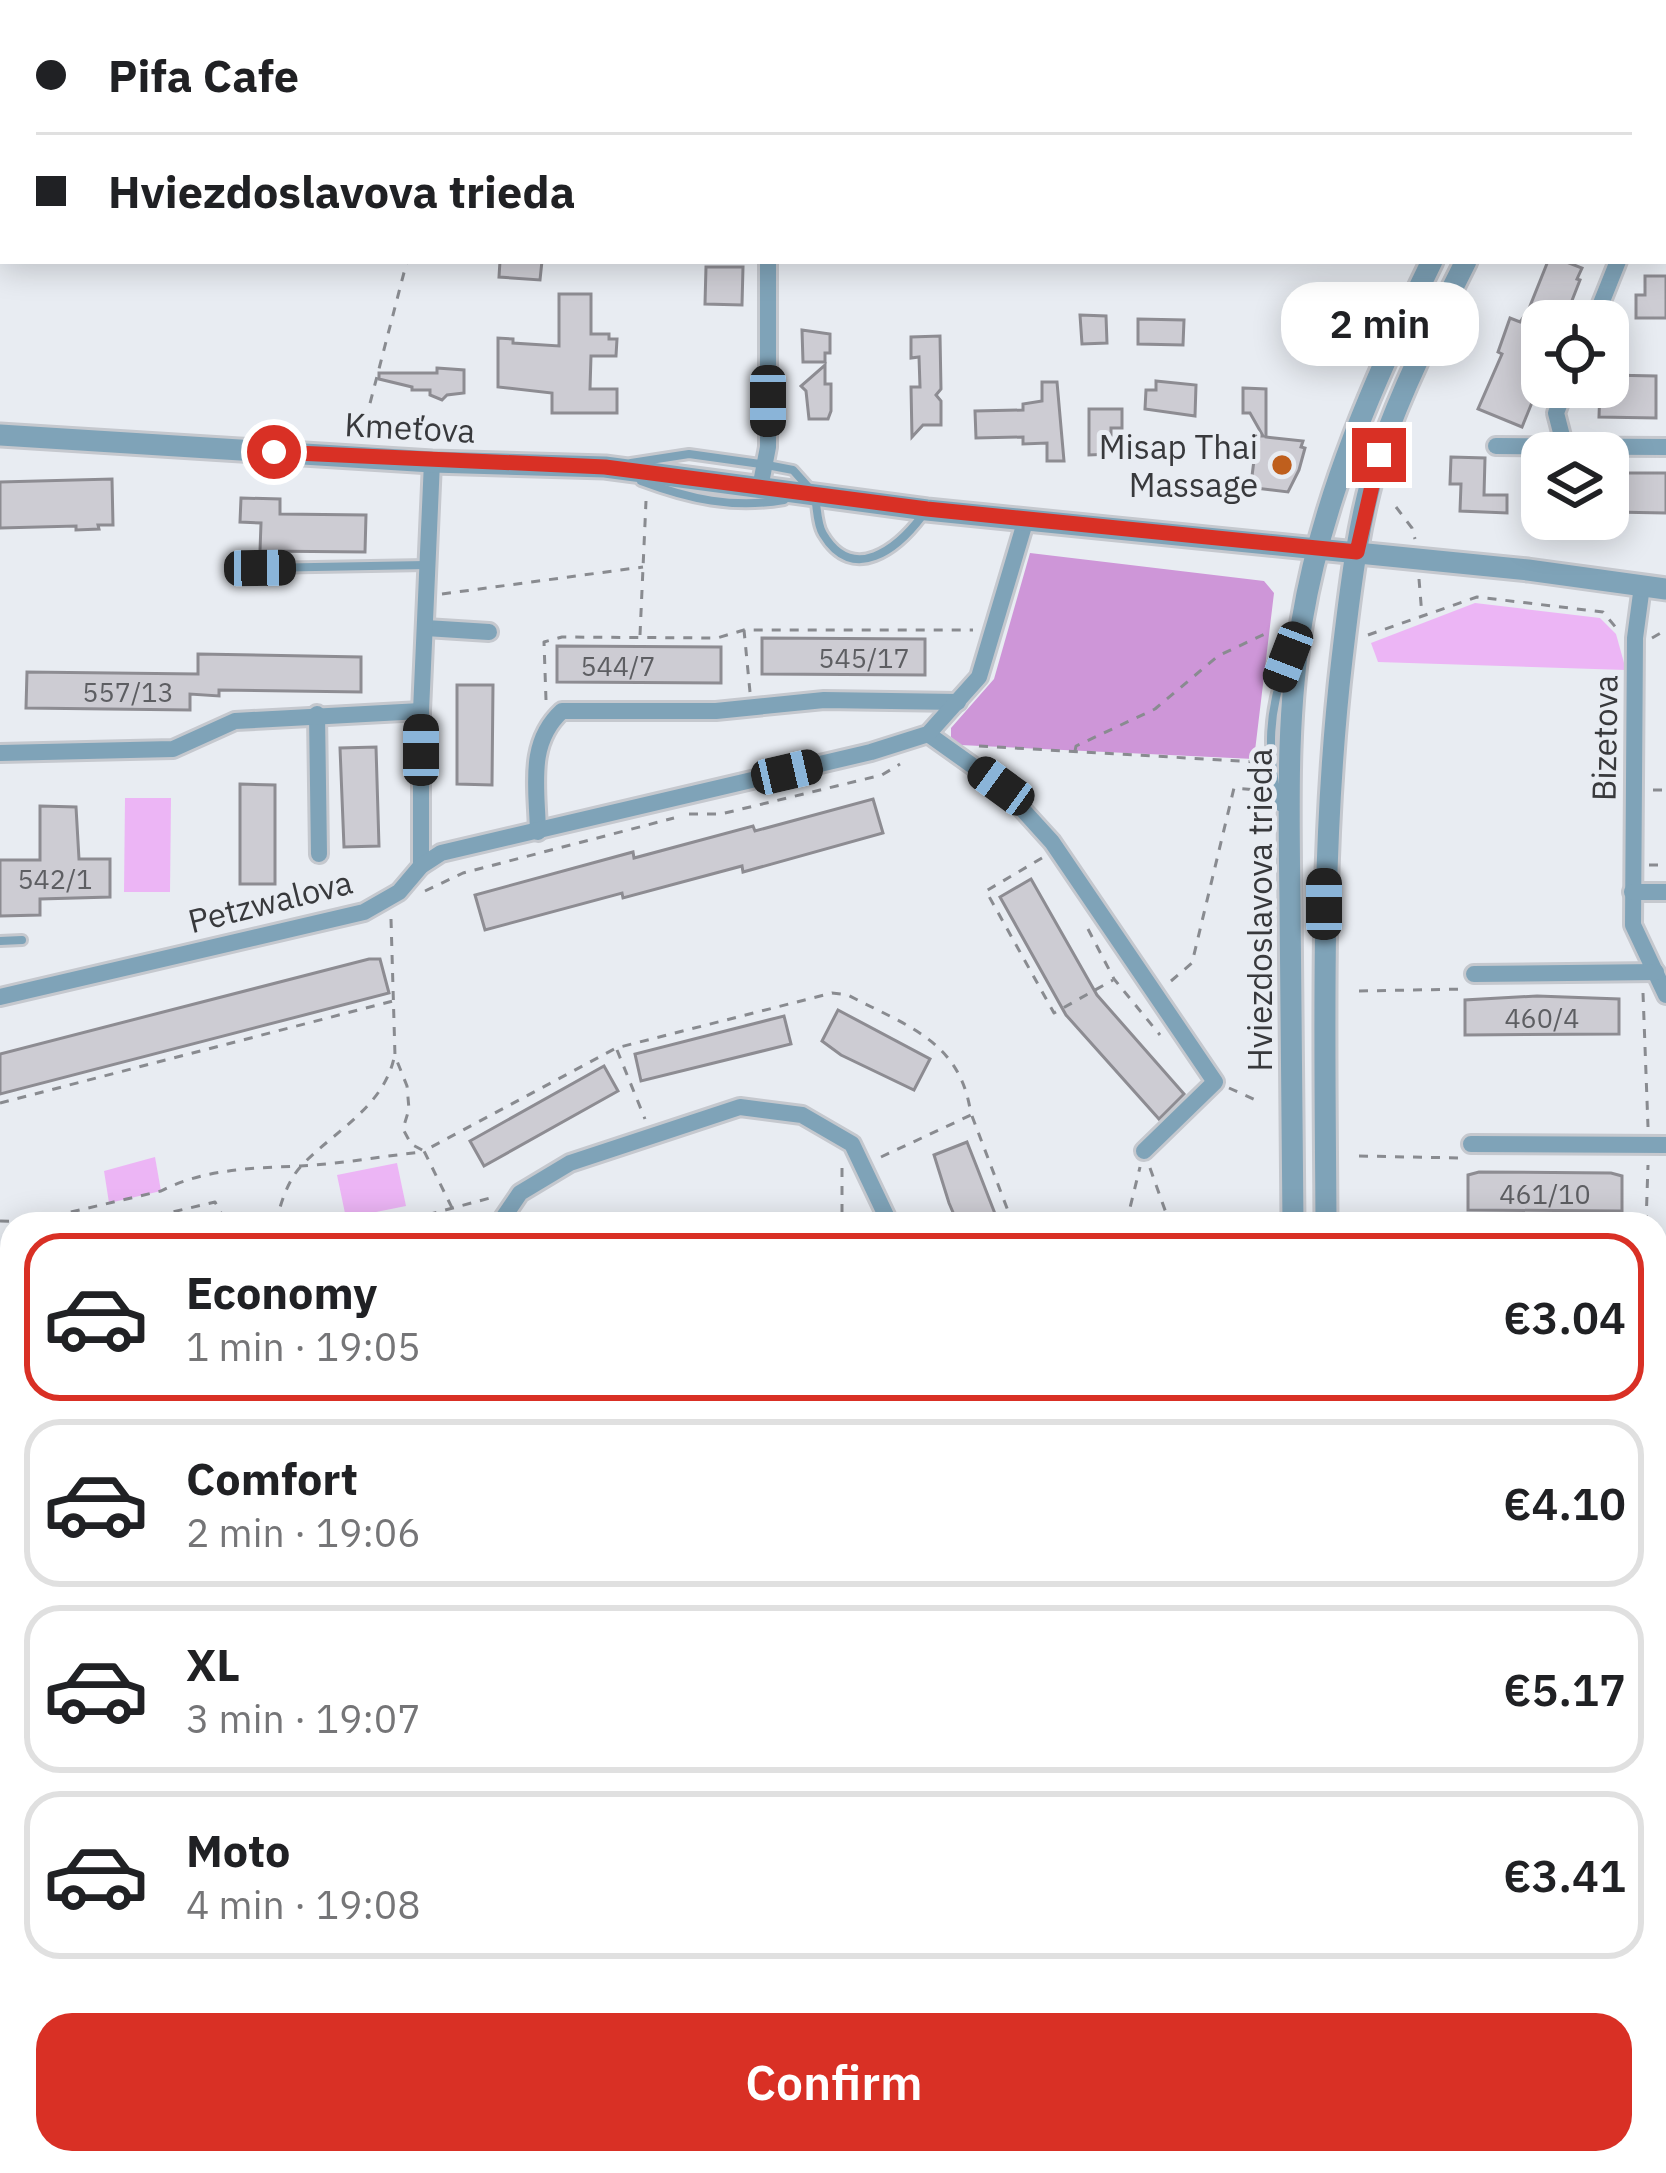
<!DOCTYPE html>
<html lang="en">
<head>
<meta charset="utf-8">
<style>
  :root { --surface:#fff; --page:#f6f6f6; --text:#202124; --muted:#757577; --line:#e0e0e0; --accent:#d93025 }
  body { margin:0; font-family:"IBM Plex Sans",sans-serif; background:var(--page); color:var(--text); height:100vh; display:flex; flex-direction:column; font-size:45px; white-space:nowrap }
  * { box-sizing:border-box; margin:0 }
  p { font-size:39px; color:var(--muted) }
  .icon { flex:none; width:66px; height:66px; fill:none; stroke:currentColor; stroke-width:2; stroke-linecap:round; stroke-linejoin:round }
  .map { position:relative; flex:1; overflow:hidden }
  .panel { position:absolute; left:0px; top:1212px; width:1668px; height:963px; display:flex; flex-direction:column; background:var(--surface); border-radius:36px 36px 0 0; box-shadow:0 6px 30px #0003 }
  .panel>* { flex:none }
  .guide { position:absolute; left:0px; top:0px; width:1668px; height:264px; box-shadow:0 6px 30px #0003; display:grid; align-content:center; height:264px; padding:0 36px; background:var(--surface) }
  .tools { position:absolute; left:1521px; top:300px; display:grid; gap:24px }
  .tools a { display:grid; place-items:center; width:108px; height:108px; border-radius:24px; background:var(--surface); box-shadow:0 6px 30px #0003; font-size:60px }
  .end { position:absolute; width:54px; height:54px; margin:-27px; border:15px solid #d93025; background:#fff; box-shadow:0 0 0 6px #fff }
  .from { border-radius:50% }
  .bubble { position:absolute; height:84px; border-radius:36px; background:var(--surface); box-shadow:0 6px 30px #0003; font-size:39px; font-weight:600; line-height:84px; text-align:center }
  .car { position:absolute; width:36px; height:72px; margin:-36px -18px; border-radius:15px; box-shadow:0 0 9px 3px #0007; background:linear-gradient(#222 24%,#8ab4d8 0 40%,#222 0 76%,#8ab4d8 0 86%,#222 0) }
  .guide b { display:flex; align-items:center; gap:42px; height:114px; font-size:45px }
  .guide b+b { border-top:3px solid var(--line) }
  .guide i { width:30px; height:30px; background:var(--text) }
  ul { padding:21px 0 0; list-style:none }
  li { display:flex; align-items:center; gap:36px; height:168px; margin:0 24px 18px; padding:0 12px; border:6px solid var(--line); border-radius:36px }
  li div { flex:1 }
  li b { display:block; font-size:45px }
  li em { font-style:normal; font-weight:600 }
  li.current { border-color:var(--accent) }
  li>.icon { width:108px; height:108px; stroke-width:1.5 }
  .button { display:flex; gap:24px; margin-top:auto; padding:24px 36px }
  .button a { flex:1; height:138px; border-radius:36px; background:var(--accent); color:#fff; font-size:48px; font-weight:600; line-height:138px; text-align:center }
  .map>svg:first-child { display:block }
  .green { fill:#ecb5f5 }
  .forest { fill:#ce96d8 }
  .building { fill:#cdccd3; stroke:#8d8c92; stroke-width:3 }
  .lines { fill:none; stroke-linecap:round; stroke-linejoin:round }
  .service-casing { stroke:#c5c8ce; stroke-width:14 }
  .minor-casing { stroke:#c5c8ce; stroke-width:22 }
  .tertiary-casing { stroke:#c5c8ce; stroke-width:27 }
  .path { stroke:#898b90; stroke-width:3; stroke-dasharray:9 9; stroke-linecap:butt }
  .service { stroke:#7fa3b8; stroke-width:8 }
  .minor { stroke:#7fa3b8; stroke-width:16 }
  .tertiary { stroke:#7fa3b8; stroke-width:21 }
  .route { stroke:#d93025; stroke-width:15 }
  .poi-dot { fill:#bf5f1d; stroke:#e8ecf2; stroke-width:4.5 }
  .labels { text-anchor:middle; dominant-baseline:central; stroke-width:10; stroke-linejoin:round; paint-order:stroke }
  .number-label { font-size:27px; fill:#5d5e62 }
  .street-label { font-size:33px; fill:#38393c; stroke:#e8ecf2 }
  .poi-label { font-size:33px; fill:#38393c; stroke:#e8ecf2; text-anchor:end }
</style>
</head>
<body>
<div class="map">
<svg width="1666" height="2173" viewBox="0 0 1666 2173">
  <rect width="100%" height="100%" fill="#e8ecf2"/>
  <g class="green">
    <path d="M1475 603 1600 618 1616 634 1626 670 1378 662 1371 643Z"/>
    <path d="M125 798H171L170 892H124Z"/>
    <path d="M155 1157 161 1191 109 1203 104 1171Z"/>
    <path d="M397 1163 406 1206 346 1218 337 1175Z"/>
  </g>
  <path class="forest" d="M1030 553 1264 581 1274 593 1254 759 960 745 951 737V728L994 679Z"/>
  <g class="building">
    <path d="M500 261H542L540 280 499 277Z"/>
    <path d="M1548 261H1564L1582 268 1577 279 1580 280 1564 321H1542V378L1522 427 1478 409 1502 354 1498 352 1510 318 1520 322 1528 311Z"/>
    <path d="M706 267H743L742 305 705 304Z"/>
    <path d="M1645 276H1666V318H1636V295H1645Z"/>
    <path d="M559 294H591V334H609V339H617L616 356H591L590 389H617V413H552V393L498 387V338L513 339V343L559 346Z"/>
    <path d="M1080 315 1106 316 1107 343 1082 344Z"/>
    <path d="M1138 319 1184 320 1183 345 1138 344Z"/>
    <rect x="1288" y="321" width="51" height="24"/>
    <path d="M802 330 830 334V353H825V362H803Z"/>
    <path d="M940 336 941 389 936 395 941 401V425H923L912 437 911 387H920L919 357 911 358V337Z"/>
    <path d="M825 365V384H831V411L828 419H809L806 391 801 386Z"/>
    <path d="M437 368 464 370V393L447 395 442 400 430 395V390H412V387L379 379V373H437Z"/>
    <path d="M1608 375 1656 376V418L1599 417 1600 387H1608Z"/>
    <path d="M1156 381 1196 385 1195 416 1145 409 1146 390H1156Z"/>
    <path d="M1042 382H1057L1064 461H1047V443L1023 444V437L976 438 975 411 1023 410V404L1042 401Z"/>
    <path d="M1243 388 1266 389V437L1303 441 1301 447 1305 448 1299 470 1288 492 1255 488 1256 484H1251L1257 436H1263L1250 413H1243Z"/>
    <path d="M1089 409H1122V428H1111V454L1089 455Z"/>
    <path d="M1451 457 1485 458 1484 495H1507V513L1460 511 1461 484H1450Z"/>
    <path d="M1617 473H1666V513L1613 512Z"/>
    <path d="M112 479 113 525H98L99 529 76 530V526L0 528V482Z"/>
    <path d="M241 498 280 499V514L366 515 365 552 260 551 261 523 240 522Z"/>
    <path d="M762 638 925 639V675L762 674Z"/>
    <path d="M557 646 721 647V683L557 682Z"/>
    <path d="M198 654 361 657V692L219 690V696L190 694V710L26 708 27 672 198 674Z"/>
    <path d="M457 685H493L492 785 457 784Z"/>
    <path d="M376 747 379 846 344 847 340 748Z"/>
    <path d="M240 784 275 785V884H240Z"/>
    <path d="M873 799 883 833 743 872 742 866 623 898 622 893 485 930 475 895 633 852 634 858 753 826 755 831Z"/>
    <path d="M40 806 76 807 79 859H110V897L40 899V915L0 916V860H40Z"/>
    <path d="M1031 879 1097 995 1184 1094 1159 1119 1066 1015 1000 897Z"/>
    <path d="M369 959H380L389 993 0 1094V1054Z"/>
    <path d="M1537 996 1619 999V1034L1465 1035V1000Z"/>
    <path d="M838 1010 930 1059 914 1090 841 1055 822 1041Z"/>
    <path d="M784 1016 791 1044 641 1081 635 1054Z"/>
    <path d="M604 1066 618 1091 484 1166 470 1141Z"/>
    <path d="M967 1142 978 1170 999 1224H958L949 1203 934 1155Z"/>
    <path d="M1479 1172 1611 1173 1622 1176V1211L1468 1210V1175Z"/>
  </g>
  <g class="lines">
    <g class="service-casing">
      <g id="service">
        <path d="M631 463 689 454 767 465 793 470 810 489"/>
        <path d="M641 481C689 499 733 509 784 500"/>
        <path d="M815 496C817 507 817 525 823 534 853 585 898 548 922 516"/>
        <path d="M260 568 426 565"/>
        <path d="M1280 807C1266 753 1268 710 1288 658"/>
        <path d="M0 941 22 940"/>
        <path d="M501 2163V2173"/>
        <path d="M1144 2173V2167L1237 2168V2173"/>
      </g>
    </g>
    <g class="minor-casing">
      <g id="minor">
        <path d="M771 0V3"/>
        <path d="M610 3V0"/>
        <path d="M1665 121H1666"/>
        <path d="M1665 249H1666"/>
        <path d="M1594 321 1618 261"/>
        <path d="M1564 444 1556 413 1566 387"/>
        <path d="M1496 446 1666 447"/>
        <path d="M760 488 768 447V261"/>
        <path d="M1642 586 1635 638 1633 925 1666 995"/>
        <path d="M426 628 489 632"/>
        <path d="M317 714 319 854"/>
        <path d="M928 734 1001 786 1052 842 1215 1082 1144 1151"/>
        <path d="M0 753 173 749 235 721 421 711"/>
        <path d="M538 832C537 787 527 743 562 711H716L824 700 958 702"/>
        <path d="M421 866V711L432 462"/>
        <path d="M1632 892H1666"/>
        <path d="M1474 974 1656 972"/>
        <path d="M0 997 364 912 399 892 421 866 441 853 871 752 928 734 979 677 1026 519"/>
        <path d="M1471 1144 1666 1145"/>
        <path d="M499 1224 520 1193 570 1163 740 1107 802 1115 852 1144 890 1224"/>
        <path d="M1656 1332H1666"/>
        <path d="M0 1342 12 1338"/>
        <path d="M1656 1625H1666"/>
        <path d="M12 1755 8 1784 12 1833"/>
        <path d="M1656 1987H1666"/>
        <path d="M892 2163 893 2173"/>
        <path d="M943 2163V2173"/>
        <path d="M153 2173V2163"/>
        <path d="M606 2173 607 2163"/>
        <path d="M727 2173V2163"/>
        <path d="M1089 2173V2163"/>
        <path d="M1414 2173 1415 2163"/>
      </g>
    </g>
    <g class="tertiary-casing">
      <g id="tertiary">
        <path d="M1563 3 1564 0"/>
        <path d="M0 435 432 462 605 467 927 510 1528 570 1666 589"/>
        <path d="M1293 1224C1292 1117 1291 1011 1290 904 1289 810 1286 713 1302 621 1323 494 1376 376 1432 261"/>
        <path d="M1326 1224C1325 1035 1320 847 1342 659 1350 591 1358 517 1380 452 1403 386 1435 323 1466 261"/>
        <path d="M1299 2163V2173"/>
        <path d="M1338 2173V2163"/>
      </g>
    </g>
    <g class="path">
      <path d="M483 3 484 0"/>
      <path d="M361 438 407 261"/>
      <path d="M1396 507 1412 528 1415 539"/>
      <path d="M1419 579 1422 616"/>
      <path d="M442 594 643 567"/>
      <path d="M640 635 646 501"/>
      <path d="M1368 635 1477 597 1603 612 1618 630"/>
      <path d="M1652 638 1666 630"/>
      <path d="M750 692 744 630H973"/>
      <path d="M546 700 544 642 562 637 717 638 744 630"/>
      <path d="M979 746 1257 762"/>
      <path d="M1075 751 1076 746 1155 709 1218 656 1271 631"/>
      <path d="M1653 790H1666"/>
      <path d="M689 814H721L882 775 900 764"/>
      <path d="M1042 858 986 891 1054 1013 1113 980"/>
      <path d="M1649 865H1666"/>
      <path d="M425 891 463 873 674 818"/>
      <path d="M391 919 395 1056 407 1086 409 1109 403 1129 411 1144 424 1151"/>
      <path d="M1088 929 1114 979 1160 1035"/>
      <path d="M1171 981 1192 963 1234 788 1258 790"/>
      <path d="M1359 991 1466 989"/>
      <path d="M1643 993 1648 1127"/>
      <path d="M617 1050 645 1119"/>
      <path d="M1229 1088 1260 1102"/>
      <path d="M0 1103 393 1001"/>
      <path d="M972 1116 1013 1224"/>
      <path d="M1359 1156 1459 1158"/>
      <path d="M842 1168V1224"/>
      <path d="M1150 1168 1170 1224"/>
      <path d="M0 1221 28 1222 161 1191C203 1169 253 1168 300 1166 341 1164 382 1156 423 1152"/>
      <path d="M121 1224 215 1202 227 1224"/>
      <path d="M276 1224C280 1204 288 1179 303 1164 335 1131 383 1107 394 1058"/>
      <path d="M393 1224 490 1198"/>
      <path d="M460 1224 424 1151 616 1048 832 993 848 995C906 1026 961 1040 971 1115L881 1157"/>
      <path d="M1126 1224 1140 1167"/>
      <path d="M1646 1224 1648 1165"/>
      <path d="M0 1252 12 1249"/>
      <path d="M0 1388H1"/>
      <path d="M1656 1518 1666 1521"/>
      <path d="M1656 1539 1666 1534"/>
      <path d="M1656 1567 1666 1548"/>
      <path d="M1656 1884H1666"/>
      <path d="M1656 1957H1666"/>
      <path d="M1656 2010 1666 2011"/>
      <path d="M1656 2095H1666"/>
      <path d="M1057 2163V2167H1071"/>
      <path d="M1550 2163 1568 2173"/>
      <path d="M747 2164 788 2163"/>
      <path d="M1363 2172 1372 2163"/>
      <path d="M130 2173V2163"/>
      <path d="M556 2173 558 2163"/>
      <path d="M848 2173 849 2163"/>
      <path d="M969 2173V2163"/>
    </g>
    <use href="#service" class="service"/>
    <use href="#minor" class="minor"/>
    <use href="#tertiary" class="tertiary"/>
  </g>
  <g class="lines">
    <path class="route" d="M274 452 605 467 927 509 1357 552 1379 455"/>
  </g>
  <circle class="poi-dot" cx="1282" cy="465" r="12"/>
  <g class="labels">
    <g class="number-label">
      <text x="864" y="657">545/17</text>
      <text x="618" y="665">544/7</text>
      <text x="128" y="691">557/13</text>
      <text x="55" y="878">542/1</text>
      <text x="1542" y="1017">460/4</text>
      <text x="1545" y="1193">461/10</text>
    </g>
    <g class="street-label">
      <text transform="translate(410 427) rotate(3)">Kmeťova</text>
      <text transform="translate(1604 738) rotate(-89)">Bizetova</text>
      <text transform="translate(270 901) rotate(-14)">Petzwalova</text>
      <text transform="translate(1259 910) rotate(-90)">Hviezdoslavova trieda</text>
    </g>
    <g class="poi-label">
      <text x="1258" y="446">Misap Thai<tspan x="1258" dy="38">Massage</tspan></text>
    </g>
  </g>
</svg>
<div class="tools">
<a><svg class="icon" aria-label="locate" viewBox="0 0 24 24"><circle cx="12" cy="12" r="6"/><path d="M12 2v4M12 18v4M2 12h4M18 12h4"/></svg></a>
<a><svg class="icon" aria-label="layers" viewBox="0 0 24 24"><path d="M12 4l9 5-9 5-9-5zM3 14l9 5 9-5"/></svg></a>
</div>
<i class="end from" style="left:274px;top:452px"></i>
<i class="end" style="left:1379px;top:455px"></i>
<div class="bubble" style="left:1281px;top:282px;width:198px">2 min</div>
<i class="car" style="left:768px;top:401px;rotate:180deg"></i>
<i class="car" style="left:260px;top:568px;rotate:89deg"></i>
<i class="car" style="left:1288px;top:657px;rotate:201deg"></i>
<i class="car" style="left:421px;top:750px;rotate:0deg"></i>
<i class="car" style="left:787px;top:772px;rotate:77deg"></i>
<i class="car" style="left:1001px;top:786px;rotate:306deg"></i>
<i class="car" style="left:1324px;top:904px;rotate:0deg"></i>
<div class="guide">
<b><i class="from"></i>Pifa Cafe</b>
<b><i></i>Hviezdoslavova trieda</b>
</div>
<section class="panel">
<ul>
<li class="current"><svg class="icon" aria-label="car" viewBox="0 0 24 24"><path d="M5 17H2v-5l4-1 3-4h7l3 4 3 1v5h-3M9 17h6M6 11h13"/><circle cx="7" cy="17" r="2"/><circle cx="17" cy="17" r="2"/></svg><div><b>Economy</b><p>1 min · 19:05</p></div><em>€3.04</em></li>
<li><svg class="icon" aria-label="car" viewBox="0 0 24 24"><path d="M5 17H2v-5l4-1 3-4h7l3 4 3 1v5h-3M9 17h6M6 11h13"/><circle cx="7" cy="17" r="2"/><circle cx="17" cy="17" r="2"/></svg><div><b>Comfort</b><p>2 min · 19:06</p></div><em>€4.10</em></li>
<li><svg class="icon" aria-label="car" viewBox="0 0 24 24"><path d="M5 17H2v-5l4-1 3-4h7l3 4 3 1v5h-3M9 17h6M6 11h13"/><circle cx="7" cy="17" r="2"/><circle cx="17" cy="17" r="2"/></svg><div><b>XL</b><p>3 min · 19:07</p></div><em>€5.17</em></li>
<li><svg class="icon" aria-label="car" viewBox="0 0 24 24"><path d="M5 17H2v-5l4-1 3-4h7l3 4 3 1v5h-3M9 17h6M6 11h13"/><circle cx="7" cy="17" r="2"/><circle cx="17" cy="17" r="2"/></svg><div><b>Moto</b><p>4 min · 19:08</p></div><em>€3.41</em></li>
</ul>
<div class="button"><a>Confirm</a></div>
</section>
</div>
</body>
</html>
